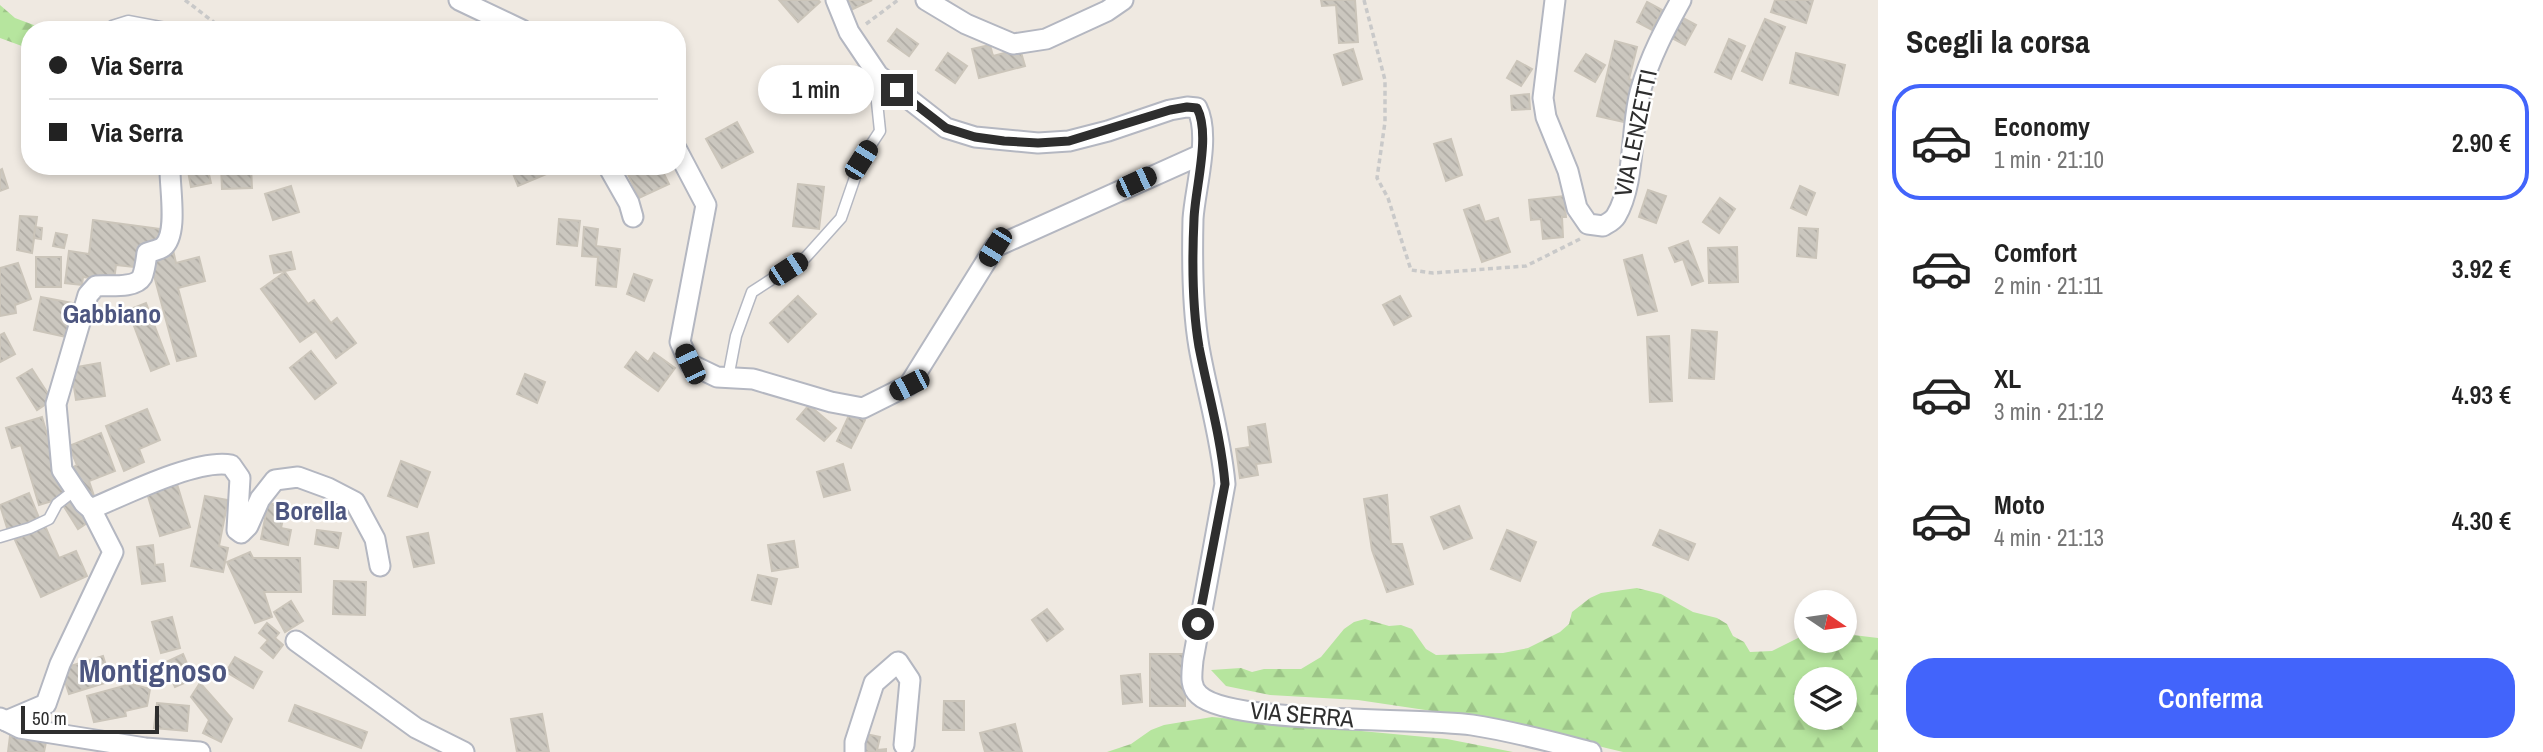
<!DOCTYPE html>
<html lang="it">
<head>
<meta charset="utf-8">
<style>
  :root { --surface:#fff; --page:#f6f6f6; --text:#222; --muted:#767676; --line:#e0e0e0; --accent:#4264fb }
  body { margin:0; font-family:"Archivo Narrow",sans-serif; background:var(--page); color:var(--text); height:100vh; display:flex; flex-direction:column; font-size:26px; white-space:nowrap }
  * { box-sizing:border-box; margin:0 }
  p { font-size:23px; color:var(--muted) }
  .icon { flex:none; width:38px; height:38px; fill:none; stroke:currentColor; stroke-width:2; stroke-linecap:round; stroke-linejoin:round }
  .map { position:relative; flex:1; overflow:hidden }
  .panel { display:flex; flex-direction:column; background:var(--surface); width:665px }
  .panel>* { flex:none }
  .top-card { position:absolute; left:21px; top:21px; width:665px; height:154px; border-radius:28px; box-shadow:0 4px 10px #0003; display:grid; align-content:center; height:154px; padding:0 28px; background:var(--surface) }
  .needle { width:46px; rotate:103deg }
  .fabs { position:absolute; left:1794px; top:590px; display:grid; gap:14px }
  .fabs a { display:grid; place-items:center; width:63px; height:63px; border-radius:50%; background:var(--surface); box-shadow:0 4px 10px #0003; font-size:35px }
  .scale { position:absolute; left:21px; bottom:18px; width:138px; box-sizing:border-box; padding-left:7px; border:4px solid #2e2e2e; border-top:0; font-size:19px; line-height:24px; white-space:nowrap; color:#2e2e2e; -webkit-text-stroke:5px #fff; paint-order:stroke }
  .end { position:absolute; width:32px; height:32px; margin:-16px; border:9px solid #2e2e2e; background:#fff; box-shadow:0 0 0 4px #fff }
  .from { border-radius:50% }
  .bubble { position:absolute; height:49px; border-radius:24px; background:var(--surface); box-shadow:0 4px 10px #0003; font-size:23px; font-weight:600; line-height:49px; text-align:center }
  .car { position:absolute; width:21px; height:42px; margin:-21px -10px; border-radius:9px; box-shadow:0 0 5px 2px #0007; background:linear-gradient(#222 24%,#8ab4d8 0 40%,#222 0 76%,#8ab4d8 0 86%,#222 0) }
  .top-card b { display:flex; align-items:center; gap:24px; height:66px; font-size:26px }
  .top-card b+b { border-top:2px solid var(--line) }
  .top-card i { width:18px; height:18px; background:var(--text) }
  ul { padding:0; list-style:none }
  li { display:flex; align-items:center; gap:21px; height:116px; margin:0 14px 10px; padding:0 14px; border:4px solid transparent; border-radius:28px }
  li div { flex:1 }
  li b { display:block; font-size:26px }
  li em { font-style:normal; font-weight:600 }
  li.on { border-color:var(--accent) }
  li>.icon { width:63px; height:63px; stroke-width:1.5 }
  h2 { padding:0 28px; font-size:32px; line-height:84px }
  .button { display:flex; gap:14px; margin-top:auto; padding:14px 28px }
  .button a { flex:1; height:80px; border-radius:28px; background:var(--accent); color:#fff; font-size:28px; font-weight:600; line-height:80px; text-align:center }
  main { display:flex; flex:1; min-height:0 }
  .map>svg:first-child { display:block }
  .forest { fill:url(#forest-firs); fill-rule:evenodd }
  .building { fill:url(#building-back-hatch); stroke:#cbc5ba; stroke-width:2 }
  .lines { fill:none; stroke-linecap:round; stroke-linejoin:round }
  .service-casing { stroke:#b4b7c1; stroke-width:13 }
  .minor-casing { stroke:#b4b7c1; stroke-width:23 }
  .path { stroke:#c9c9c9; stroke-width:3.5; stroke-dasharray:5 3.5; stroke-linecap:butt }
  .service { stroke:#fff; stroke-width:10 }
  .minor { stroke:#fff; stroke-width:19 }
  .route { stroke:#2e2e2e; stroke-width:9 }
  .labels { text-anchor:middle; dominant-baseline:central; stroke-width:5; stroke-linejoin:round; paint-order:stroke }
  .street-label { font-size:24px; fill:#2e2e2e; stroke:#fff }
  .neighbourhood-label { font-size:26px; font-weight:bold; fill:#4d5680; stroke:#fff }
  .district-label { font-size:32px; font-weight:bold; fill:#4d5680; stroke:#fff }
</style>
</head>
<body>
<main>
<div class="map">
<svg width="1878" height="752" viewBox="0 0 1878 752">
  <defs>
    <pattern id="forest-firs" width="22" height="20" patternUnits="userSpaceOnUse" patternTransform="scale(1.75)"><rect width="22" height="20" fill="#b6e59e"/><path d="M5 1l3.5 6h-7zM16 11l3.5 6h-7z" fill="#9dc588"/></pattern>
    <pattern id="building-back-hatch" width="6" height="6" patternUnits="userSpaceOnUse" patternTransform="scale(1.75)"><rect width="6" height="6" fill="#cbc7bf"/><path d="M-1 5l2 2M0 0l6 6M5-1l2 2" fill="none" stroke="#afaba4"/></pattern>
  </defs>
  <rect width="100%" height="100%" fill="#efe9e1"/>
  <g class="forest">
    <path d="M0 5 15 18 47 30H30V49L0 38Z"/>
    <path d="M1637 588 1661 594 1693 612 1717 618 1727 624 1733 636 1744 642 1750 652 1772 651 1806 634V640H1844L1845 634 1878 638V752H1623L1486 719 1358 700 1270 695 1226 686 1211 670 1241 668 1252 672 1264 669H1301L1321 657 1344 629 1354 622 1365 619 1389 626 1401 625 1412 629 1426 649 1436 655 1503 653 1528 648 1560 632 1569 624 1572 612 1590 598 1601 593ZM1806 679H1844V718H1806Z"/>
    <path d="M1212 717 1447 739 1513 752H1107L1131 744 1151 730 1164 725Z"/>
  </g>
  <g class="building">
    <path d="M779 0H818L820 2 798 22Z"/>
    <path d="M846 0H872L851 10Z"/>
    <path d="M1321 0H1355L1358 42 1339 43 1336 5 1322 6Z"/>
    <path d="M1775 0H1813L1806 23 1771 12Z"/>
    <path d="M1647 2 1662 10 1652 30 1637 22Z"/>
    <path d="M1681 17 1696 25 1685 45 1670 37Z"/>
    <path d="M1765 19 1785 27 1762 80 1742 71Z"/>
    <path d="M897 29 918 44 909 56 888 41Z"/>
    <path d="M1729 39 1745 46 1731 79 1715 72Z"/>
    <path d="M1615 41 1637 47 1629 79 1635 81 1624 122 1597 116Z"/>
    <path d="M990 45 993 56 1020 49 1025 66 979 78 972 49Z"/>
    <path d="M1353 49 1362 79 1343 85 1334 55Z"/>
    <path d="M948 53 967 66 955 83 936 70Z"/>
    <path d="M1796 53 1845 65 1838 95 1790 83Z"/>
    <path d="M1586 54 1605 65 1595 82 1575 71Z"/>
    <path d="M1517 61 1532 69 1521 86 1507 78Z"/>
    <path d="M1529 94 1530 109 1512 110 1511 96Z"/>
    <path d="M737 122 753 152 722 168 706 139Z"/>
    <path d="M1451 139 1462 175 1446 181 1434 144Z"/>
    <path d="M187 166H207L211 183 191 187Z"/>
    <path d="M221 166H251L252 188 222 189Z"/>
    <path d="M257 166H285L286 170 257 172Z"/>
    <path d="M510 166H554L556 170 518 186Z"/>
    <path d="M624 166H660L669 184 639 198Z"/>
    <path d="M2 169 8 188 0 191V170Z"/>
    <path d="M798 184 824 187 819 229 793 226Z"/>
    <path d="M291 186 299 212 273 220 265 194Z"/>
    <path d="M1800 186 1815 193 1806 215 1791 208Z"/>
    <path d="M1648 190 1666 196 1656 223 1639 217Z"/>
    <path d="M1564 196 1566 217H1562L1563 237 1543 239 1541 219 1531 220 1529 200Z"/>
    <path d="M1720 198 1735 209 1719 233 1703 222Z"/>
    <path d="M1479 205 1485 222 1498 218 1510 252 1482 262 1464 210Z"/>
    <path d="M20 216 37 217 32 253 17 250Z"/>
    <path d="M559 219 580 221 577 246 557 244Z"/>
    <path d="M93 220 161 229 159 244 146 242 143 268 116 265 114 281 83 277 82 285 65 283 69 251 89 254Z"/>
    <path d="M35 227 42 228 41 239 34 238Z"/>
    <path d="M584 227 598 229 596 246 620 249 616 287 596 285 598 257 582 256Z"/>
    <path d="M1799 228 1818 229 1816 258 1797 256Z"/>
    <path d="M56 233 67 235 64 248 53 246Z"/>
    <path d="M1688 241 1703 281 1692 285 1683 259 1675 262 1669 248Z"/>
    <path d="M1737 247 1738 282 1709 283 1708 248Z"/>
    <path d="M173 250 176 263 199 257 205 281 178 288 196 356 177 361 149 257Z"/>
    <path d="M291 252 295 269 274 273 270 256Z"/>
    <path d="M1642 255 1657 311 1638 315 1624 260Z"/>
    <rect x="36" y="257" width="25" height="30"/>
    <path d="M18 263 31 299 15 305 16 313 0 316V268Z"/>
    <path d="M285 272 308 304 314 300 331 323 337 318 356 343 336 358 316 331 300 342 261 289Z"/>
    <path d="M634 274 652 280 644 301 627 294Z"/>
    <path d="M798 296 816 314 788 342 770 323Z"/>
    <path d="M1400 296 1411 316 1394 325 1383 305Z"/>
    <path d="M41 297 78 304 71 338 34 330Z"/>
    <path d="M146 303 169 364 151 371 128 310Z"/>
    <path d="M1692 330 1717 332 1714 379 1689 378Z"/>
    <path d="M4 333 15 354 0 362V335Z"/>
    <path d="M1669 336 1672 401 1650 402 1647 337Z"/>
    <path d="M311 351 336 383 315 399 290 368Z"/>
    <path d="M636 352 648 362 654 353 675 368 658 391 625 367Z"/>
    <path d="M100 363 105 396 76 400 71 368Z"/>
    <path d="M32 369 52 400 37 410 17 378Z"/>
    <path d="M525 374 545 382 537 403 517 394Z"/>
    <path d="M809 405 836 428 824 441 797 419Z"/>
    <path d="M147 409 160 440 139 449 144 462 124 471 106 426Z"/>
    <path d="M850 413 865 420 851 448 837 441Z"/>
    <path d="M42 417 65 497 39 505 21 445 12 448 6 428Z"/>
    <path d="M1265 424 1271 462 1256 464 1258 475 1240 478 1236 449 1250 447 1248 427Z"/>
    <path d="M101 433 115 471 89 481 94 496 83 500 68 470 77 465 69 446Z"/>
    <path d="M401 461 430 472 417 507 388 496Z"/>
    <path d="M843 464 850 490 824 497 817 472Z"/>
    <path d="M177 484 190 527 160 536 147 493Z"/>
    <path d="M29 493 39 518 8 531 0 505Z"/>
    <path d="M77 495 93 519 78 529 63 505Z"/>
    <path d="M1387 495 1391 544H1402L1413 584 1387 592 1372 550 1364 499Z"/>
    <path d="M205 496 228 500 219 546 228 548 223 572 191 566Z"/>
    <path d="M268 503 286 506 281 528 291 530 288 545 261 539Z"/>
    <path d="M1459 506 1472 538 1444 549 1431 517Z"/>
    <path d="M45 526 59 558 76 551 87 576 41 597 15 540Z"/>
    <path d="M317 530 341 533 338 548 315 544Z"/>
    <path d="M1507 530 1536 542 1520 581 1491 569Z"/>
    <path d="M1660 530 1695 544 1688 560 1653 545Z"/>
    <path d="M428 533 434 563 414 567 407 537Z"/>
    <path d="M794 541 798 567 772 571 768 545Z"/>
    <path d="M153 545 155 565 163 564 165 581 142 584 137 547Z"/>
    <path d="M250 552 253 558H300L301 592H264L272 617 255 623 227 562Z"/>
    <path d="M758 575 777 579 771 604 752 600Z"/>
    <path d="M334 581 366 582 365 615 333 614Z"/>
    <path d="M291 601 303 621 285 632 274 612Z"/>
    <path d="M1047 609 1063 629 1047 641 1032 620Z"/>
    <path d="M172 617 180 648 161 653 152 622Z"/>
    <path d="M267 623 279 633 275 638 283 645 273 658 261 648 268 640 259 633Z"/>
    <path d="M183 654 188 666 185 671 189 681 175 687 164 663Z"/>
    <rect x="1150" y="654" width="35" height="52"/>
    <path d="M103 656 111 681 69 694 61 669Z"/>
    <path d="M235 657 262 672 253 688 226 672Z"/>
    <path d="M1140 674 1142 702 1123 704 1121 676Z"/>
    <path d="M200 683 232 719 221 742 203 733 209 720 191 697Z"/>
    <path d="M131 684 150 689 147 706 125 711 126 716 94 722 87 696Z"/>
    <path d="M944 701H964V730H943Z"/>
    <path d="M157 703 189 706 187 731 154 728Z"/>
    <path d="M295 705 367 732 361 748 289 721Z"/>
    <path d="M542 714 549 752H517L511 719Z"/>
    <path d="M1015 724 1022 752H985L980 733Z"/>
    <path d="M866 734 880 737 877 750 886 749V752H862Z"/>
    <path d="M10 736 46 742 44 752H8Z"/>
  </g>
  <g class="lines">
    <g class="service-casing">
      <g id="service">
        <path d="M114 30 112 26 128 21 176 30"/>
        <path d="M728 378 736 336 752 292 806 257 841 218 861 160 880 131 874 73"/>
        <path d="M0 537 30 528 49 519 57 504 75 490"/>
      </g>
    </g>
    <g class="minor-casing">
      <g id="minor">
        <path d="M459 0 522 30"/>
        <path d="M836 0 849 32 878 75 946 128 975 137 1038 143 1069 141 1108 131 1170 110 1187 107 1197 108C1211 136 1195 188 1193 219 1192 261 1192 306 1199 347 1207 393 1221 437 1225 484L1193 660C1192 673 1189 686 1199 695 1230 725 1420 717 1472 725 1512 731 1552 742 1591 752"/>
        <path d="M926 0 966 24 1013 44 1046 39 1107 11 1123 0"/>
        <path d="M1555 0 1543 98 1546 117 1568 171 1577 208 1588 224 1603 226C1608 223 1613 221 1616 216 1636 183 1630 125 1641 89 1650 57 1665 29 1681 0"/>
        <path d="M677 150 706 205 680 342 690 364 717 377 753 379 831 402 863 408 909 385 995 247 1200 155"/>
        <path d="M608 166 629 203 633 217"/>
        <path d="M91 509C124 495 198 458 231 465L240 478 237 530 241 533 248 526 260 499 275 480 298 477 328 488 355 502 375 539 380 566"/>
        <path d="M296 641 416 728 464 752"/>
        <path d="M0 718 20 728 145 748 200 752"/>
        <path d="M6 721 46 704 60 664 113 552 91 509 84 503 62 470 56 404 88 295 96 286C108 285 135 289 142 277 145 270 146 260 147 253 152 251 159 250 163 247 179 234 169 186 170 166"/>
        <path d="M855 752V742L874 683 898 662 910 680 904 745"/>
      </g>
    </g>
    <g class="path">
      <path d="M185 0 224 30"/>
      <path d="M1364 0 1385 80V122L1377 178 1388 198 1411 270 1433 273 1526 266 1580 239"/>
      <path d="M866 24 898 0"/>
    </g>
    <use href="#service" class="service"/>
    <use href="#minor" class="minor"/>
  </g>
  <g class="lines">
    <path class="route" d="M897 90 946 128 975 137 1004 141 1038 143 1069 141 1170 110 1187 107 1197 108C1211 135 1195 188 1194 219 1192 261 1192 306 1199 347 1208 393 1221 437 1225 484L1198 624"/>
  </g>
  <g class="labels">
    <g class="street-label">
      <text transform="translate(1635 133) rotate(-78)">VIA LENZETTI</text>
      <text transform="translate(1302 714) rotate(5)">VIA SERRA</text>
    </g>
    <g class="neighbourhood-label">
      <text x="112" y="313">Gabbiano</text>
      <text x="311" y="510">Borella</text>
    </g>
    <g class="district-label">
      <text x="153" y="670">Montignoso</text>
    </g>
  </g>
</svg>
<div class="fabs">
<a><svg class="needle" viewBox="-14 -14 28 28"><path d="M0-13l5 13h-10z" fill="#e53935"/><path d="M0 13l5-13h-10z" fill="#767676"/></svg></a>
<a><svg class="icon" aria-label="layers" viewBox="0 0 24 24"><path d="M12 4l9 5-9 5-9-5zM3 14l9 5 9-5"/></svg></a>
</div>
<div class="scale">50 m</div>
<i class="end from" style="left:1198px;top:624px"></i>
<i class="end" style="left:897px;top:90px"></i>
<div class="bubble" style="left:758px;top:65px;width:116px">1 min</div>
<i class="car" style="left:861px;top:160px;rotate:32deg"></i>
<i class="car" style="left:1136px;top:182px;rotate:65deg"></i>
<i class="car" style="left:995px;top:247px;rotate:212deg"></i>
<i class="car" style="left:788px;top:269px;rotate:57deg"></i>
<i class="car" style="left:690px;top:364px;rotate:335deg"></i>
<i class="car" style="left:909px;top:385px;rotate:243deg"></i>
<div class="top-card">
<b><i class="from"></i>Via Serra</b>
<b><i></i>Via Serra</b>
</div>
</div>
<section class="panel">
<h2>Scegli la corsa</h2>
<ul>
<li class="on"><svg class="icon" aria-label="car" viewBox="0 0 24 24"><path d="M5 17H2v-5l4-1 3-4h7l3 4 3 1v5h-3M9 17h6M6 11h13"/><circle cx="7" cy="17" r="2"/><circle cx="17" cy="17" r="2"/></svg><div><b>Economy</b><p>1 min · 21:10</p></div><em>2.90 €</em></li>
<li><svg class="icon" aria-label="car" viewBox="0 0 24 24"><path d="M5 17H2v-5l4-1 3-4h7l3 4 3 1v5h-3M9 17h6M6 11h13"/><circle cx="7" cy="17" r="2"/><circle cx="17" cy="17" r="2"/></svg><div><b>Comfort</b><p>2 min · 21:11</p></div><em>3.92 €</em></li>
<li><svg class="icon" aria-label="car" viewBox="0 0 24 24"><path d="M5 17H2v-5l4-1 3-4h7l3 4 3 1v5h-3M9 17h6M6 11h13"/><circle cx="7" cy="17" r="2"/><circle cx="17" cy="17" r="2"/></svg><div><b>XL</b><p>3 min · 21:12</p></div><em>4.93 €</em></li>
<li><svg class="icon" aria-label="car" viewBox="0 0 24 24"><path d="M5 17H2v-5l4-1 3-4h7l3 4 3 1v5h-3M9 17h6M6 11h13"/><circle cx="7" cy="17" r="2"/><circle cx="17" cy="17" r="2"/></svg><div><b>Moto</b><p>4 min · 21:13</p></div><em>4.30 €</em></li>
</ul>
<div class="button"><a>Conferma</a></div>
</section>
</main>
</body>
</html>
